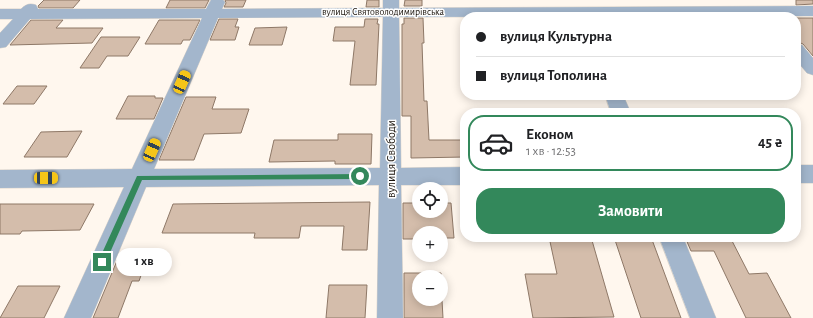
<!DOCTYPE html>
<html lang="uk">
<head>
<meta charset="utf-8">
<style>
  :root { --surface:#fff; --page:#f6f6f6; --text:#202124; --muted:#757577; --line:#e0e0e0; --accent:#33885b }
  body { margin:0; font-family:"Alegreya Sans",sans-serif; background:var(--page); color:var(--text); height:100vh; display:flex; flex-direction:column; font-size:15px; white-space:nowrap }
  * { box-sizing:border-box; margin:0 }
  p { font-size:13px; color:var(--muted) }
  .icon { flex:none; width:22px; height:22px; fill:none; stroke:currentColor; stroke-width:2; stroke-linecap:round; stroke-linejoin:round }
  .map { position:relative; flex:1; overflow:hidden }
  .drawer { position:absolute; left:460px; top:108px; width:341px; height:134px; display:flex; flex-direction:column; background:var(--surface); border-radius:16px; box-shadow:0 2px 10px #0003 }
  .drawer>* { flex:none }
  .top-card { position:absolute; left:460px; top:12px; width:341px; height:88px; border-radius:16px; box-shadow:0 2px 10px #0003; display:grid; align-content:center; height:88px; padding:0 16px; background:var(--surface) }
  .tools { position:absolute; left:412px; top:182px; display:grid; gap:8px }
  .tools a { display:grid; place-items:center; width:36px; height:36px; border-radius:50%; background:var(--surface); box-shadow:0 2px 10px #0003; font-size:20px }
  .end { position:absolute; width:18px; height:18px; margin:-9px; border:5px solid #33885b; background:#fff; box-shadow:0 0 0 2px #fff }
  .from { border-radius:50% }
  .bubble { position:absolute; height:28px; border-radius:14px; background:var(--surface); box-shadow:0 2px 10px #0003; font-size:13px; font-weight:600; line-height:28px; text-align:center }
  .car { position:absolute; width:12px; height:24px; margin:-12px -6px; border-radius:5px; box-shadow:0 0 3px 1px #0007; background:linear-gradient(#f5c518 24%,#345 0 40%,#f5c518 0 76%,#345 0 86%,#f5c518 0) }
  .top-card b { display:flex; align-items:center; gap:14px; height:38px; font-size:15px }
  .top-card b+b { border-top:1px solid var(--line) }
  .top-card i { width:10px; height:10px; background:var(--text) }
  ul { padding:7px 0 0; list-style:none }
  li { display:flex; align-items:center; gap:12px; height:56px; margin:0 8px 6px; padding:0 8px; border:2px solid var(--line); border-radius:16px }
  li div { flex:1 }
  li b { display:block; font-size:15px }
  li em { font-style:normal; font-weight:600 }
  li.on { border-color:var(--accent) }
  li>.icon { width:36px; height:36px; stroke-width:1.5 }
  .button { display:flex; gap:8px; margin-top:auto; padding:8px 16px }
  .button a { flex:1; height:46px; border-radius:16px; background:var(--accent); color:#fff; font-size:16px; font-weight:600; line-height:46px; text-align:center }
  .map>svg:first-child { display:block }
  .building { fill:#d4bdab; stroke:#8e7867 }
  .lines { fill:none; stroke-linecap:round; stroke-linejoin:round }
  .minor-casing { stroke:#dad3ca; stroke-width:1 }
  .minor { fill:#a3b6cc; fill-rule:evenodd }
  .route { fill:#33885b }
  .labels { text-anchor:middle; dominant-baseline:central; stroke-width:3; stroke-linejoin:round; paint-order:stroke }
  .far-street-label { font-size:10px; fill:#1a130c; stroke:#fff }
  .street-label { font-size:12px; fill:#1a130c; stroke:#fff }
</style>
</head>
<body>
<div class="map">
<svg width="813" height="318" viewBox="0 0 813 318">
  <rect width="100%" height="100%" fill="#fff7ee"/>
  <g class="building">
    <path d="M44 0H80L73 8H39L38 6Z"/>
    <path d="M170 0H209L205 8H166Z"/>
    <path d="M225 0H246L243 7H224L226 3Z"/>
    <path d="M367 0H379V7H366Z"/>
    <path d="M405 0H422V6H404Z"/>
    <path d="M796 0H813V4L796 5Z"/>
    <path d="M404 18H423L424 43H422L424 101H427L429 140H465V157L411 158V116H402V24H404Z"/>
    <path d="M796 18H813V56L803 44 796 41Z"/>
    <path d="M219 19H238L235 27H239L235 40H210Z"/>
    <path d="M365 19H378L377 24H379L376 85H350L355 41H333L335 27H364Z"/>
    <path d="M31 20H63L56 28H103L92 43 10 45Z"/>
    <path d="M159 20H200L190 40H183L181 44H145Z"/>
    <path d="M287 27 282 45H249L255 28Z"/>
    <path d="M101 37H140L128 56H107L99 68H80Z"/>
    <path d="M17 86H47L34 104H3Z"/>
    <path d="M128 96H155V98H163L154 119H116Z"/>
    <path d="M186 97H216L212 109H249L241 133 204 134 194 160H159Z"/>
    <path d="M82 131 67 157H24L41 132Z"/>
    <path d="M338 134H372L371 164H335V161L269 162 274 140H338Z"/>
    <path d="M370 202 367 250H342L344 226H301L299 238H254L255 233H162L173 204Z"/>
    <path d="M403 203H419V211H441V203H451L454 238H441V233H419V239H403Z"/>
    <path d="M0 204H94L80 230 22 231 20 234H0Z"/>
    <path d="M549 237H591L614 317 533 318 525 274H557Z"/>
    <path d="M614 237H651L681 318H641Z"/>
    <path d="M685 237H730L749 274 767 273 791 318H746L714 251H691Z"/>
    <path d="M119 256H148L139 281H132L118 318H93Z"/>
    <path d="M404 273H441V277H419V299H441V282L443 318H404Z"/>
    <path d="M329 285H367L365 318H326Z"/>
    <path d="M18 286H60L44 318H0Z"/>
  </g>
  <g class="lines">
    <g class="minor-casing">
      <g id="minor">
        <path d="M211 0H223L225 2 222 9 383 8V0H399V8L813 6V16L399 17 401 168 465 167V185H401L403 318H377L379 185 146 187 91 318H64L124 187 0 188V170L132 169 202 18 30 19 6 47 0 48V33L13 19H0V9H21C26 4 30 3 36 5L38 9H206ZM383 17 380 168 154 169 218 18Z"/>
        <path d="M796 44 802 45 813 58V75L807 73 796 60Z"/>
        <path d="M605 95H623L631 113H611Z"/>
        <rect x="796" y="165" width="17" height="18"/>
        <path d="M659 237H683L716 318H690Z"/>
      </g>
    </g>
    <use href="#minor" class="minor"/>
  </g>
  <path class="route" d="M360 174 363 176 360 179 142 180 105 264 102 265 98 262 137 176Z"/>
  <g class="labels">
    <g class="far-street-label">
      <text x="383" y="12">вулиця Святоволодимирівська</text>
    </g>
    <g class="street-label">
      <text transform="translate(391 159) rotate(-90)">вулиця Свободи</text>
    </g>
  </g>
</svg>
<div class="tools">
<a><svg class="icon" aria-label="locate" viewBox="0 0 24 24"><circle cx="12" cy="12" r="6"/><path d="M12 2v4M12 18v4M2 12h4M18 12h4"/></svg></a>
<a>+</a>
<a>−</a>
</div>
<i class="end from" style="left:360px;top:176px"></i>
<i class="end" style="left:102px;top:262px"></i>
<div class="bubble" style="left:116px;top:248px;width:56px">1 хв</div>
<i class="car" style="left:182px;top:82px;rotate:24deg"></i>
<i class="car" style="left:152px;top:150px;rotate:24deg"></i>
<i class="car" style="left:46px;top:178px;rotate:90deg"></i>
<div class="top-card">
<b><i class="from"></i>вулиця Культурна</b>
<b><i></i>вулиця Тополина</b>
</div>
<section class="drawer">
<ul>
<li class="on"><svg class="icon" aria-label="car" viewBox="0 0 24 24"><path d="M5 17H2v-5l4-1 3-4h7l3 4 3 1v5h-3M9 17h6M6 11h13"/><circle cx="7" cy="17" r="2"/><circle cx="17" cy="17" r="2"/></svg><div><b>Економ</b><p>1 хв · 12:53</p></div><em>45 ₴</em></li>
</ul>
<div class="button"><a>Замовити</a></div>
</section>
</div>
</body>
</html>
